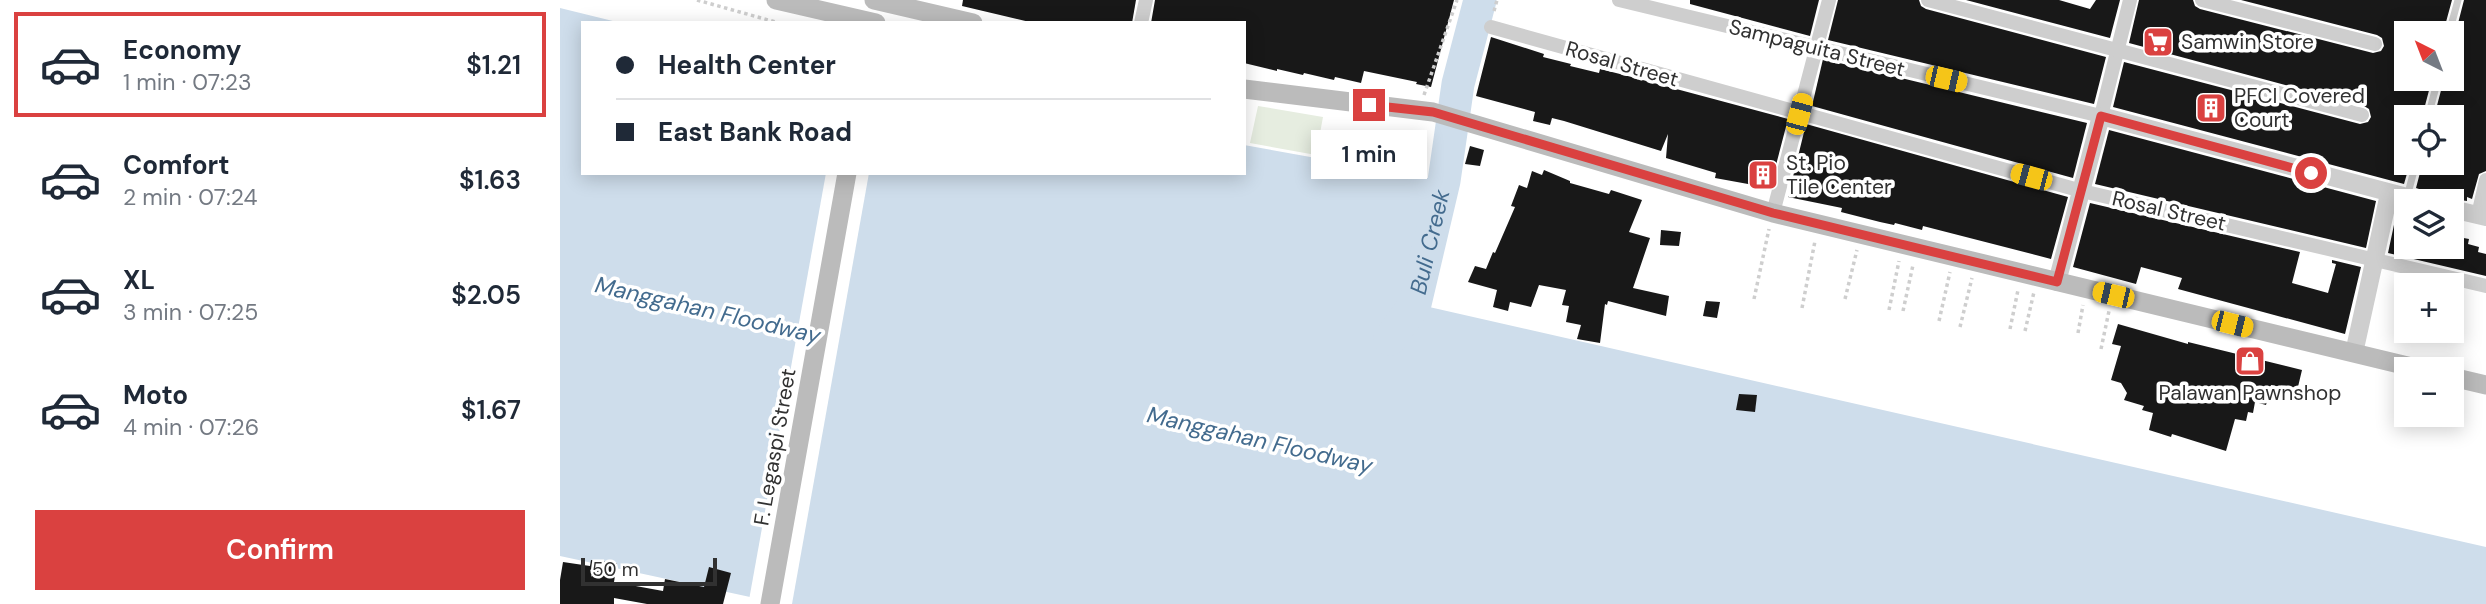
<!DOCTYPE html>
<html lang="en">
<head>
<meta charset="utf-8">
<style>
  :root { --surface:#fff; --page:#f2f2f3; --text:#1f2937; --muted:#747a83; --line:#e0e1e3; --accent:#da4140 }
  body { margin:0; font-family:"DM Sans",sans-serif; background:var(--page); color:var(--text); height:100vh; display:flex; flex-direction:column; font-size:26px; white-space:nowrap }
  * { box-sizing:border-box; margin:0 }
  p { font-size:23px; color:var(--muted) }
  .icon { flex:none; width:38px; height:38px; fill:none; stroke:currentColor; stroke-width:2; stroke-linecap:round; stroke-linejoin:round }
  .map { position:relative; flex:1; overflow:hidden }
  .panel { display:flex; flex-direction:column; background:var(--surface); width:560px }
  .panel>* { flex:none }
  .top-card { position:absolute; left:21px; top:21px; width:665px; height:154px; border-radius:0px; box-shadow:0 4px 18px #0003; display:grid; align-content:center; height:154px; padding:0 35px; background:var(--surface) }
  .needle { width:46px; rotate:318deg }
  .controls { position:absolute; left:1834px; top:21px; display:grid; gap:14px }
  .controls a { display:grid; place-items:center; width:70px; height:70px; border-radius:0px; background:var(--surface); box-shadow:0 4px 18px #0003; font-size:35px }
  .scale { position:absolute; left:21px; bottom:18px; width:136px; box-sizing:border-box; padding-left:7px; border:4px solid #313131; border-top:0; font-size:19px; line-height:24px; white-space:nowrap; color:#313131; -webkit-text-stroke:5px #fff; paint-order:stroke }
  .end { position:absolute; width:32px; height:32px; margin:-16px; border:9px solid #da4140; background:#fff; box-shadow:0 0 0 4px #fff }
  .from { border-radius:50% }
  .bubble { position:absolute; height:49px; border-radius:0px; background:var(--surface); box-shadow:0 4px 18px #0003; font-size:23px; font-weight:600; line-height:49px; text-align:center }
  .car { position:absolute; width:21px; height:42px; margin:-21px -10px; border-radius:9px; box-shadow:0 0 5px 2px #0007; background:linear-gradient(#f5c518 24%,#345 0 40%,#f5c518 0 76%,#345 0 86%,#f5c518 0) }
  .top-card b { display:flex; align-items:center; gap:24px; height:66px; font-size:26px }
  .top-card b+b { border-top:2px solid var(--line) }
  .top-card i { width:18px; height:18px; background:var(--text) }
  ul { padding:12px 0 0; list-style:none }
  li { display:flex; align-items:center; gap:21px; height:105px; margin:0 14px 10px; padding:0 21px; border:4px solid transparent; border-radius:0px }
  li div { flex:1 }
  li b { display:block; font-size:26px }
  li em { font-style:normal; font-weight:600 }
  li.on { border-color:var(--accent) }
  li>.icon { width:63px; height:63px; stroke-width:1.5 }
  .primary-button { display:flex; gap:14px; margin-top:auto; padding:14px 35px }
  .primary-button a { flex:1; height:80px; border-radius:0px; background:var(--accent); color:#fff; font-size:28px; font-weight:600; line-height:80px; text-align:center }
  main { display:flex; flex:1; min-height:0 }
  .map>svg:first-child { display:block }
  .green { fill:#e6ede0 }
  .water { fill:#ceddeb }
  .pier { fill:#fff }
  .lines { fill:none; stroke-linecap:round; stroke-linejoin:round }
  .river { stroke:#ceddeb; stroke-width:33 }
  .building { fill:#181818 }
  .path { stroke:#cecece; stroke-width:3.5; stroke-dasharray:3.5 3.5; stroke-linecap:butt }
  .service { stroke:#cecece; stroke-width:7 }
  .minor { stroke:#cecece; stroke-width:14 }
  .tertiary { stroke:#cecece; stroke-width:18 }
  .secondary { stroke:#bbb; stroke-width:19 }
  .route { stroke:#da4140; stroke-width:9 }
  .labels { text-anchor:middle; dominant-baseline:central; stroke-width:7; stroke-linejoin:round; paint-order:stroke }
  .poi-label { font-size:21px; fill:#313131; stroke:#fff; text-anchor:start }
  .street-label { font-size:21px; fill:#313131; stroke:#fff }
  .water-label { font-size:23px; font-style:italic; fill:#436b8e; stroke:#fff }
</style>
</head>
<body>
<main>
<section class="panel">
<ul>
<li class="on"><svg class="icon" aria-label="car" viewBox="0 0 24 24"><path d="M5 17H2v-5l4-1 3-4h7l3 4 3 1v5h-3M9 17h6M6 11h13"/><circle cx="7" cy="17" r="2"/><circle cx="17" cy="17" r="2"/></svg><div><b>Economy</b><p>1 min · 07:23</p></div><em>$1.21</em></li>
<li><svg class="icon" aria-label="car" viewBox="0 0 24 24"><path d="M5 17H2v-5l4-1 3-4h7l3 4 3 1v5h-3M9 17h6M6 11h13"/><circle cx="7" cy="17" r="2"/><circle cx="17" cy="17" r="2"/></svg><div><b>Comfort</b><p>2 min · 07:24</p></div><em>$1.63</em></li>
<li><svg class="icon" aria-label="car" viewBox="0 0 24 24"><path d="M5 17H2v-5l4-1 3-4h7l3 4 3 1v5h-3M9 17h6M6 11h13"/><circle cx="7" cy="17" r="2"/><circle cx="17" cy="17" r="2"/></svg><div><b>XL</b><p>3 min · 07:25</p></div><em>$2.05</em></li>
<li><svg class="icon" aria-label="car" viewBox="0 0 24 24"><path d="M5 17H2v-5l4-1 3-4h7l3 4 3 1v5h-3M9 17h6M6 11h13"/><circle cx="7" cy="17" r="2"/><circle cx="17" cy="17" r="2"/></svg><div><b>Moto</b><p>4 min · 07:26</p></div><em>$1.67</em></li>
</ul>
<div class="primary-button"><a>Confirm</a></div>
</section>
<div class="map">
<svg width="1926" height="604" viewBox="0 0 1926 604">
  <rect width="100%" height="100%" fill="#fff"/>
  <path class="green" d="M698 106 763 117 756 155 690 143Z"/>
  <path class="water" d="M0 8 61 23H23V173H684V145L884 181 856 304 1926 547V604H222L0 556Z"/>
  <path class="pier" d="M266 173H309L232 604H206L189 600Z"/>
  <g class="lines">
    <path class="river" id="s1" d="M830 339 855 304 884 181 898 84 920 0"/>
  </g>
  <g class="building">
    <path d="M403 0H576L572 23H474L402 6Z"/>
    <path d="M595 0H894L871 87 856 84 857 82 804 71 801 83 775 77 774 80 744 73 743 75 717 69V71L684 63V23H591Z"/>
    <path d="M1130 0H1259L1250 36 1130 4Z"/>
    <path d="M1278 0H1359L1361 6 1366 9 1546 57 1534 104 1268 40Z"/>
    <path d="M1406 0H1499L1530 9 1536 0H1560L1550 38Z"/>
    <path d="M1579 0H1633L1635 6 1640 9 1813 53 1821 51 1824 46 1822 38 1817 35 1681 0H1892L1883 33H1846V79H1872L1862 117H1846V163H1850L1844 184 1553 107 1564 62 1800 124 1808 122 1811 117 1809 109 1804 106 1569 43Z"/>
    <path d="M1904 0H1926V171L1919 174 1912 199 1907 197V201L1877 197V195L1856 188 1862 165 1882 169 1884 163H1892V117H1874L1884 79H1892V38L1895 35Z"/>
    <path d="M931 37 984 54 983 57 1011 64 1010 66 1039 73 1040 69 1064 75 1228 119 1210 188 1155 178 1156 173 1106 158 1108 134 1101 151 1004 121 992 118 990 125 973 121 975 112 916 96Z"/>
    <path d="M1263 59 1527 123 1513 178 1252 106Z"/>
    <path d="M1246 124 1508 197 1491 259 1363 226 1362 230 1335 223 1334 225 1320 222 1281 212 1282 208 1228 197Z"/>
    <path d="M1549 130 1816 201 1806 248 1535 184Z"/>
    <path d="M910 146 924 150 920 166 905 164Z"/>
    <path d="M984 170 1010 181V183L1049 194 1051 190 1082 200 1069 232 1090 238 1073 288 1109 296 1106 316 1048 301 1047 305 1045 304 1040 343 1017 339 1021 325 1006 322 1009 306 1002 305 1006 290 979 285 971 307 950 302 948 311 933 307 937 290 908 282 915 266 926 269 933 252 935 253 955 207 951 206 959 185 967 188 972 171 982 175Z"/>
    <path d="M1530 203 1740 252 1732 283 1768 293 1776 264 1772 263V260L1801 267 1785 334 1618 289 1622 278 1581 267 1576 284 1513 267Z"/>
    <path d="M1838 206 1846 209V247H1892L1893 236 1909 239 1908 244 1919 247 1918 252 1926 254V276L1828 253Z"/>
    <path d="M1101 230 1121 232 1119 246 1100 245Z"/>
    <path d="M1146 301 1160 302 1157 318 1143 316Z"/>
    <path d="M1558 324 1628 344V342L1742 370 1737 391 1711 385 1706 405 1695 402 1693 413 1688 412 1686 421 1675 419 1666 451 1612 434 1611 437 1589 430 1593 413 1582 410 1584 406 1564 400 1567 393 1561 383 1551 380 1561 346 1552 344Z"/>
    <path d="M1179 394 1197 395 1195 412 1176 410Z"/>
    <path d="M31 560 57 563 54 582 103 591 105 579 144 587 149 567 171 573 163 604H87L54 598V604H0V580L3 562 30 566Z"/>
  </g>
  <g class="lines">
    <g class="path">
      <path d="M137 0 219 23"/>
      <path d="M934 11 937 0"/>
      <path d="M864 95 897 0"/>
      <path d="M1194 299 1209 229"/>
      <path d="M1285 299 1297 250"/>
      <path d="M1242 308 1255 241"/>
      <path d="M1329 310 1339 261"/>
      <path d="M1343 311 1353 265"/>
      <path d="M1379 321 1390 272"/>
      <path d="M1400 327 1412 278"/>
      <path d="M1450 329 1458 290"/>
      <path d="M1465 331 1474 292"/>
      <path d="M1518 333 1523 305"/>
      <path d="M1541 349 1549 311"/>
    </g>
    <g class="service">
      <path d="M1889 33 1898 0"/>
      <path d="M1868 117 1878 79"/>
      <path d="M1847 197 1856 163"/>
    </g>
    <g class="minor">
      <path d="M1059 0 1541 116 1570 0"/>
      <path d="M1368 0 1802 115"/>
      <path d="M1642 0 1815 44"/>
      <path d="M581 23 586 0"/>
      <path d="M931 27 1522 191 1926 286"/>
      <path d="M1213 213 1269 0"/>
      <path d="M1918 215 1926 180"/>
    </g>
    <g class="tertiary">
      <path d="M1892 209 1926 217"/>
      <path d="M1497 282 1541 116 1862 201"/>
      <path d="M1794 353 1829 194"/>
    </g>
    <g class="secondary">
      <path d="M216 0 316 23"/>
      <path d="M314 0 413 23"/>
      <path d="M684 89 873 112 1213 213 1860 369"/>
      <path d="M1892 377 1926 385"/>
      <path d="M210 604 287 173"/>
    </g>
  </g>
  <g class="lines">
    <path class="route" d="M809 105 873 112 1213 213 1497 282 1541 116 1751 173"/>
  </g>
  <defs>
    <g id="supermarket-square" transform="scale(1.575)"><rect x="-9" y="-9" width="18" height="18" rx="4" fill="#da4140" stroke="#fff"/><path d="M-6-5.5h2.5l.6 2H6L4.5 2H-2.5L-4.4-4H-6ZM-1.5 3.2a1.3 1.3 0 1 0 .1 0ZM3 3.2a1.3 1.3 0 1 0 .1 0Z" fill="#fff"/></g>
    <g id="building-square" transform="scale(1.575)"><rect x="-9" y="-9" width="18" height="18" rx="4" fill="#da4140" stroke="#fff"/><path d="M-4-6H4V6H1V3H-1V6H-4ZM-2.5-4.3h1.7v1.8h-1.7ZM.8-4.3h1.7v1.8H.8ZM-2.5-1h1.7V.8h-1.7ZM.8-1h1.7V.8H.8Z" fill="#fff"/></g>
    <g id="shop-square" transform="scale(1.575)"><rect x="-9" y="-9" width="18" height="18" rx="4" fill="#da4140" stroke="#fff"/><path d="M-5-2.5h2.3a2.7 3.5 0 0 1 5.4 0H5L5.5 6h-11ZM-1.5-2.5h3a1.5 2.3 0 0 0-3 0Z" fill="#fff"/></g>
  </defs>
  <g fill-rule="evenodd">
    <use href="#supermarket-square" x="1598" y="42"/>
    <use href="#building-square" x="1651" y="108"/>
    <use href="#building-square" x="1203" y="175"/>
    <use href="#shop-square" x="1690" y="361"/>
  </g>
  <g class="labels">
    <g class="poi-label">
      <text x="1621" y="42">Samwin Store</text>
      <text x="1674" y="96">PFCI Covered<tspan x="1674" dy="24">Court</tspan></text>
      <text x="1226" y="163">St. Pio<tspan x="1226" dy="24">Tile Center</tspan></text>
      <text x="1690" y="393" text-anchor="middle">Palawan Pawnshop</text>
    </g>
    <g class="street-label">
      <text transform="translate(1257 48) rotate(14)">Sampaguita Street</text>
      <text transform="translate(1062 64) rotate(16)">Rosal Street</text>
      <text transform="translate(1609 211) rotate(13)">Rosal Street</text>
      <text transform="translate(215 447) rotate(-80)">F. Legaspi Street</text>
    </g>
    <g class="water-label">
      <text stroke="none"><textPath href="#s1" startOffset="107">Buli Creek</textPath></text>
      <text transform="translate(148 310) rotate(13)">Manggahan Floodway</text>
      <text transform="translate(700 440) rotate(13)">Manggahan Floodway</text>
    </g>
  </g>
</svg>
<div class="controls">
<a><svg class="needle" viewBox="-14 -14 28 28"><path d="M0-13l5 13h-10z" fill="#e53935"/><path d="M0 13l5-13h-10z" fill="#747a83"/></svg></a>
<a><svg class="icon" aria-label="locate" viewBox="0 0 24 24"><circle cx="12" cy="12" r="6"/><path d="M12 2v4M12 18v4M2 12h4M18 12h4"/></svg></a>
<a><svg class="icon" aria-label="layers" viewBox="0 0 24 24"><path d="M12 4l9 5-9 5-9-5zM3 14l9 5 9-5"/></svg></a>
<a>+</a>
<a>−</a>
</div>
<div class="scale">50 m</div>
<i class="end from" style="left:1751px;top:173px"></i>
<i class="end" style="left:809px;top:105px"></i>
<div class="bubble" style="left:751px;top:130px;width:116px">1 min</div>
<i class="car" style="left:1386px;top:79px;rotate:103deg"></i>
<i class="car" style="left:1239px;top:114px;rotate:15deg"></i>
<i class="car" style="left:1471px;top:177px;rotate:285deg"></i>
<i class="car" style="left:1553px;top:295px;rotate:283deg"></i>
<i class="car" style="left:1672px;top:324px;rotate:104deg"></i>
<div class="top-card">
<b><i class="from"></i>Health Center</b>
<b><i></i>East Bank Road</b>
</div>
</div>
</main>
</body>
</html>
